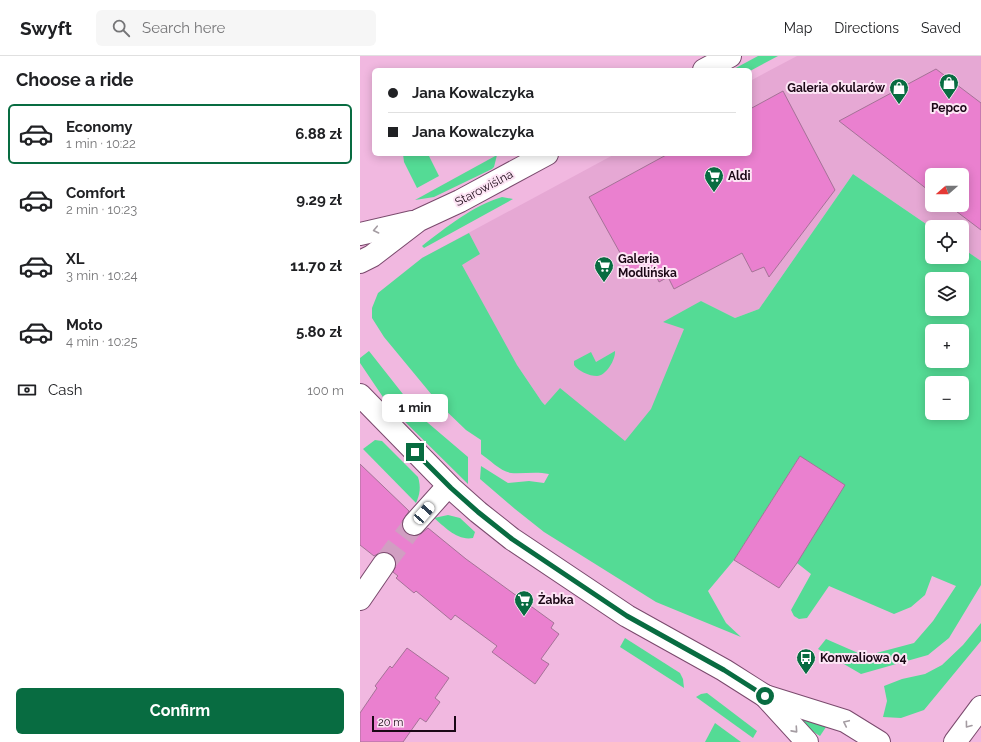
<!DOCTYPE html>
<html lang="en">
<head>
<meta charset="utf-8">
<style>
  :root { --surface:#fff; --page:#f6f6f6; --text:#202124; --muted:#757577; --line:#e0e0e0; --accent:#086c41 }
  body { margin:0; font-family:Raleway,sans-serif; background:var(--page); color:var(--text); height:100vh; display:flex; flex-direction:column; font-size:15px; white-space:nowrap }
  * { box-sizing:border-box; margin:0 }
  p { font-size:13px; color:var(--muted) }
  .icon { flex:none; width:22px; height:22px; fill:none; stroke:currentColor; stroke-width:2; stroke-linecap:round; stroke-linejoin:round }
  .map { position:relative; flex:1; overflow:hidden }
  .drawer { display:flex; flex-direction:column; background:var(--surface); width:360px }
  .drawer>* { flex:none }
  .hud { position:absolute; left:12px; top:12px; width:380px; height:88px; border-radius:6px; box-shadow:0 2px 10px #0003; display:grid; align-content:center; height:88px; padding:0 16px; background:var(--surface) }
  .needle { width:26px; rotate:250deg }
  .fabs { position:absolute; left:565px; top:112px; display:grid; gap:8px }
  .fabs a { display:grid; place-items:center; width:44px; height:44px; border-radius:6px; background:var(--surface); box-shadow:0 2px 10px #0003; font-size:20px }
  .scale { position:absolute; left:12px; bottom:10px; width:84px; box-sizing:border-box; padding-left:4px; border:2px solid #1b0816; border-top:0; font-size:11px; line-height:14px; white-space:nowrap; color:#1b0816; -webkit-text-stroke:3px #fde5f5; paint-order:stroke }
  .end { position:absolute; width:18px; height:18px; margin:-9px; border:5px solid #086c41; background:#fff; box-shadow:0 0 0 2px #fff }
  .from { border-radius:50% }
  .bubble { position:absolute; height:28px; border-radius:6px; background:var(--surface); box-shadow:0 2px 10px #0003; font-size:13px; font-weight:700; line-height:28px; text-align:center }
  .car { position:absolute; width:12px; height:24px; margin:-12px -6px; border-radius:5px; box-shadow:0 0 3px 1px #0007; background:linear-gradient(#fff 24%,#345 0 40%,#fff 0 76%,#345 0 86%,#fff 0) }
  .hud b { display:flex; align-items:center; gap:14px; height:38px; font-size:15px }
  .hud b+b { border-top:1px solid var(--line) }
  .hud i { width:10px; height:10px; background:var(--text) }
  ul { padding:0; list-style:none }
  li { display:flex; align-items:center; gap:12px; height:60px; margin:0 8px 6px; padding:0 8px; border:2px solid transparent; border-radius:6px }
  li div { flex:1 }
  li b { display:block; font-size:15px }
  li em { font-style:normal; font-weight:700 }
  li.active { border-color:var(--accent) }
  li>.icon { width:36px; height:36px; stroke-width:1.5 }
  h2 { padding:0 16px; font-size:18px; line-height:48px }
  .pay { display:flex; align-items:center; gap:10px; height:44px; padding:0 16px; font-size:15px }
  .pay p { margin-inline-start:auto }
  .primary-button { display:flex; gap:8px; margin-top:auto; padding:8px 16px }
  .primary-button a { flex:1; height:46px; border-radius:6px; background:var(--accent); color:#fff; font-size:16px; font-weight:700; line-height:46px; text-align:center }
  header { display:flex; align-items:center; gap:24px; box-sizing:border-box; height:56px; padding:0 20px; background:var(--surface); border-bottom:1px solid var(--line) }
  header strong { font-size:19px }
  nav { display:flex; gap:22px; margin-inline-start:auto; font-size:14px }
  .search { width:280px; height:36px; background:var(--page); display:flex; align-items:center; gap:10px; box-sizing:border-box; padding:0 14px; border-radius:6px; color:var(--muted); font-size:15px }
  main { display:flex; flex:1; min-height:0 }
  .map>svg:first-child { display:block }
  .built { fill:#e6a8d4; fill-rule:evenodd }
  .green { fill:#54db95; fill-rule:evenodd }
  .building { fill:#ea80cf; stroke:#a57297 }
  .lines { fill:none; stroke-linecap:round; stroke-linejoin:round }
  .minor-tunnel { stroke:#d19ec2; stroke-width:22; stroke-dasharray:22 11; stroke-linecap:butt }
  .minor-casing { stroke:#7a4a6d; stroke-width:24 }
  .major-casing { stroke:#7a4a6d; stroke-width:24 }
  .minor { stroke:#fff; stroke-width:22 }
  .major { stroke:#fff; stroke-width:22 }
  .oneway { stroke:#a49ca2 }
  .route { stroke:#086c41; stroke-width:5 }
  .labels { text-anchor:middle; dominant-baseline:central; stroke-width:4; stroke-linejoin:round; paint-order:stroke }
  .poi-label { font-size:12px; font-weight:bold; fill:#1b0816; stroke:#fde5f5; text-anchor:start }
  .street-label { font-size:12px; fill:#1b0816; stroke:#fde5f5 }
</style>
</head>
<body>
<header>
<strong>Swyft</strong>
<div class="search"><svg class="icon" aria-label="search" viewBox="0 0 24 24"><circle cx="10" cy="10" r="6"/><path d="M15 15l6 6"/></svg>Search here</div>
<nav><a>Map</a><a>Directions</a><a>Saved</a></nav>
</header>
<main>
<section class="drawer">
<h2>Choose a ride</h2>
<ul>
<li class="active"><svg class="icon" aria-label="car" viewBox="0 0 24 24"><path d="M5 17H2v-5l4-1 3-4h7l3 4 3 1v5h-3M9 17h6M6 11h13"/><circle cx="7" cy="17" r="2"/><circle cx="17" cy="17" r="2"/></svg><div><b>Economy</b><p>1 min · 10:22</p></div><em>6.88 zł</em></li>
<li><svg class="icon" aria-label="car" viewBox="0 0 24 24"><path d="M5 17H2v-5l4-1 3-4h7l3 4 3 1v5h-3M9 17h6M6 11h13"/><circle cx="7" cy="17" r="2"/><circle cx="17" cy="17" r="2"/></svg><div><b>Comfort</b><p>2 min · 10:23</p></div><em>9.29 zł</em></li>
<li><svg class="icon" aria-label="car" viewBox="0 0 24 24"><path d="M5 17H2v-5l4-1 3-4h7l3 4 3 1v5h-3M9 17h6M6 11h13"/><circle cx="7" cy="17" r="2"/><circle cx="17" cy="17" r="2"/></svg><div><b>XL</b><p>3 min · 10:24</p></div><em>11.70 zł</em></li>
<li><svg class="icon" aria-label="car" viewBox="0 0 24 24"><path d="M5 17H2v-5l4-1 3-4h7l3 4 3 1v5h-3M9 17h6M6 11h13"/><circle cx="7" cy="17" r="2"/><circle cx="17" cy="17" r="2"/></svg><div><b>Moto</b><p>4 min · 10:25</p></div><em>5.80 zł</em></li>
</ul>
<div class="pay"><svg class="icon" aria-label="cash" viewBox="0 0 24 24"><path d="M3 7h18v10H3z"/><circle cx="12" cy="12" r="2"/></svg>Cash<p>100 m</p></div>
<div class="primary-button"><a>Confirm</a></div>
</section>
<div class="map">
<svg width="621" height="686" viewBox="0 0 621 686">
  <rect width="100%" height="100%" fill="#f1b8e0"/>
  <path class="built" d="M437 0H621V205L602 192V171L572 172 493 118 399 253 375 262 341 245 270 420 182 346 157 309 62 202 255 98H390V25ZM572 119H602V149H572Z"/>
  <g class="green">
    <path d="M398 0H418L390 15V14H372Z"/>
    <path d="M43 98H68L79 120 57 132 44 106Z"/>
    <path d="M137 99 134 111 132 113 74 141 55 144Z"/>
    <path d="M493 118 572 172V201H602V192L621 205V529L589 582 568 599 501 618 458 593 466 583 505 600 554 587 573 565 596 530 572 520 565 539 551 551 534 558 469 530 447 562 439 563 434 560 431 554 451 518 437 507 440 400 374 504 348 535 366 567 381 581 296 546 184 476 155 453 120 423 121 410 148 427 169 425 184 427 189 418C176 415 163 418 151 417 140 415 130 404 121 398V384L106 374 81 350 24 281 12 262V252L18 237 62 202 109 177 120 198 102 209 157 309 182 346 185 349 200 332 265 385 291 353 324 273 303 266 341 245 375 262 399 253ZM572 223H602V253H572ZM572 275H602V305H572ZM572 327H602V357H572Z"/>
    <path d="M142 141 153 143 64 192 62 190C85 172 114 149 142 141Z"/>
    <path d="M9 295 61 361 108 401V428L29 350 0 307V302Z"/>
    <path d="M255 295C256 303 246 320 237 320 229 320 218 315 214 309V305L231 296 236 306Z"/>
    <path d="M15 384 22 385 58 421C61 431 60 438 56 447L3 393Z"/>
    <path d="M88 459 100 462 115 476 113 482C97 485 85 471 74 462Z"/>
    <path d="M621 567V585L564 654 541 662 523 661 527 645 524 630 542 623 565 618 582 609 603 589Z"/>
    <path d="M265 582 320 617 323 623 324 632 260 591Z"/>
    <path d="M347 637 397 675 393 682 336 641 341 638Z"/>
    <path d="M432 654 466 671 460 680 429 661Z"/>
    <path d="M355 667 381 686H345Z"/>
  </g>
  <g class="building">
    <path d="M576 13 621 47V174L588 149H602V119H572V137L479 65Z"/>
    <path d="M423 35 475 134 409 221 404 211 392 216 382 197 314 233 308 221 299 226 292 211 274 222 229 141 308 98H390V53Z"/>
    <path d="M440 400 485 429 437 507 419 532 374 504Z"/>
    <path d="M0 408 49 455 42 466V472L46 478 51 480H58L68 472 106 503 194 567 191 572 199 578 181 603 189 608 175 628 132 596 137 590 95 559 91 564 56 535 54 537 36 522 38 520 33 516 36 509 35 503 31 498 25 496 19 497 14 500 0 489Z"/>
    <path d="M47 592 89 622 75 642 80 646 66 666 60 662 43 686H0V657L17 632 15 630 30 610 32 612Z"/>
  </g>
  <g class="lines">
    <path class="minor-tunnel" d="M24 508 54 468"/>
    <g class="minor-casing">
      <g id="minor">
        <path d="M344 14 370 0"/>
        <path d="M0 178 52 166"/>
        <path d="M0 206 12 200 59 164 100 145 187 98"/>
        <path d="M0 339 91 432 118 456 152 483 267 560 364 614 405 640 485 665 519 686"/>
        <path d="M54 468 88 430"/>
        <path d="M0 543 24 508"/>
        <path d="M405 640 447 686"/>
      </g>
    </g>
    <g class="major-casing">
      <path id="major" d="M595 686 621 651"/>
    </g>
    <use href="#minor" class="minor"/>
    <use href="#major" class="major"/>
  </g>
  <defs><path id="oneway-chevron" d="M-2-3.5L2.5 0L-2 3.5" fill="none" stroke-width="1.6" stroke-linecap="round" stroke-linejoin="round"/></defs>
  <g class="oneway">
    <use href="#oneway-chevron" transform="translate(16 174) rotate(168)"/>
    <use href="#oneway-chevron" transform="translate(486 667) rotate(-155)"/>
    <use href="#oneway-chevron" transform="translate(608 669) rotate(127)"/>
    <use href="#oneway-chevron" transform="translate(435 674) rotate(48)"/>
  </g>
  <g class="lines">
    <path class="route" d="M55 396 91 432 118 456 152 483 267 560 364 614 405 640"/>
  </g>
  <defs>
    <g id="shop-pin" transform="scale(1)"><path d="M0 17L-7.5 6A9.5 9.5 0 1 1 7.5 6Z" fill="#086c41" stroke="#fde5f5"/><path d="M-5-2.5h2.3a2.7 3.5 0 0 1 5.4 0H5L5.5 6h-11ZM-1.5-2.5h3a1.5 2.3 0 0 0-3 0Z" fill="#fff"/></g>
    <g id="supermarket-pin" transform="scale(1)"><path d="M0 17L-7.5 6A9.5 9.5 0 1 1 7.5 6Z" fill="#086c41" stroke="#fde5f5"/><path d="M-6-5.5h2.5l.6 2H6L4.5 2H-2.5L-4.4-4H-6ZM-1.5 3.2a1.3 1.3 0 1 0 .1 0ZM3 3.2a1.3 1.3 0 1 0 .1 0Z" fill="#fff"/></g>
    <g id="bus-pin" transform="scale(1)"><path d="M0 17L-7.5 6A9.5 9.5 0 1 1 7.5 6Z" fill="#086c41" stroke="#fde5f5"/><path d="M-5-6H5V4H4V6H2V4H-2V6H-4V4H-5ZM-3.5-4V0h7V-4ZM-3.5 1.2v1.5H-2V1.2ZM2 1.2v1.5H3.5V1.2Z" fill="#fff"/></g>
  </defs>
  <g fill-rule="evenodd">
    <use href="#shop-pin" x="589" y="27"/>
    <use href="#shop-pin" x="539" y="32"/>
    <use href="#supermarket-pin" x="354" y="120"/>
    <use href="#supermarket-pin" x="244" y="210"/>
    <use href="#supermarket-pin" x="164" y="544"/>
    <use href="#bus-pin" x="446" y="602"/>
  </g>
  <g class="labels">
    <g class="poi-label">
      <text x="525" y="32" text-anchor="end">Galeria okularów</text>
      <text x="589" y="52" text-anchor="middle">Pepco</text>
      <text x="368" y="120">Aldi</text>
      <text x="258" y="203">Galeria<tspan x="258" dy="14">Modlińska</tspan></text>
      <text x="178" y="544">Żabka</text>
      <text x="460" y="602">Konwaliowa 04</text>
    </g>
    <g class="street-label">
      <text transform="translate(124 132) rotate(-28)">Starowiślna</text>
    </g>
  </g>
</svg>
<div class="fabs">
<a><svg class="needle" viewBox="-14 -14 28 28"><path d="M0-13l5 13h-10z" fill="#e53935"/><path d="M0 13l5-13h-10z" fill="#757577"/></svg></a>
<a><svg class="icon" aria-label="locate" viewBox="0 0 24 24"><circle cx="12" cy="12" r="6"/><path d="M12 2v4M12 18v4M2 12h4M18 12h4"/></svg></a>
<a><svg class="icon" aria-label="layers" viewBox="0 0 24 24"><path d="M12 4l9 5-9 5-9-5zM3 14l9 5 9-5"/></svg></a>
<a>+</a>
<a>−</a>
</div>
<div class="scale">20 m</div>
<i class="end from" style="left:405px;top:640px"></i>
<i class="end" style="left:55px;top:396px"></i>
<div class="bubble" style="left:22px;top:338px;width:66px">1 min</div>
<i class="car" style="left:64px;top:457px;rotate:41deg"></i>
<div class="hud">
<b><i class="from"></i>Jana Kowalczyka</b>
<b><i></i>Jana Kowalczyka</b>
</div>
</div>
</main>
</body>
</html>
